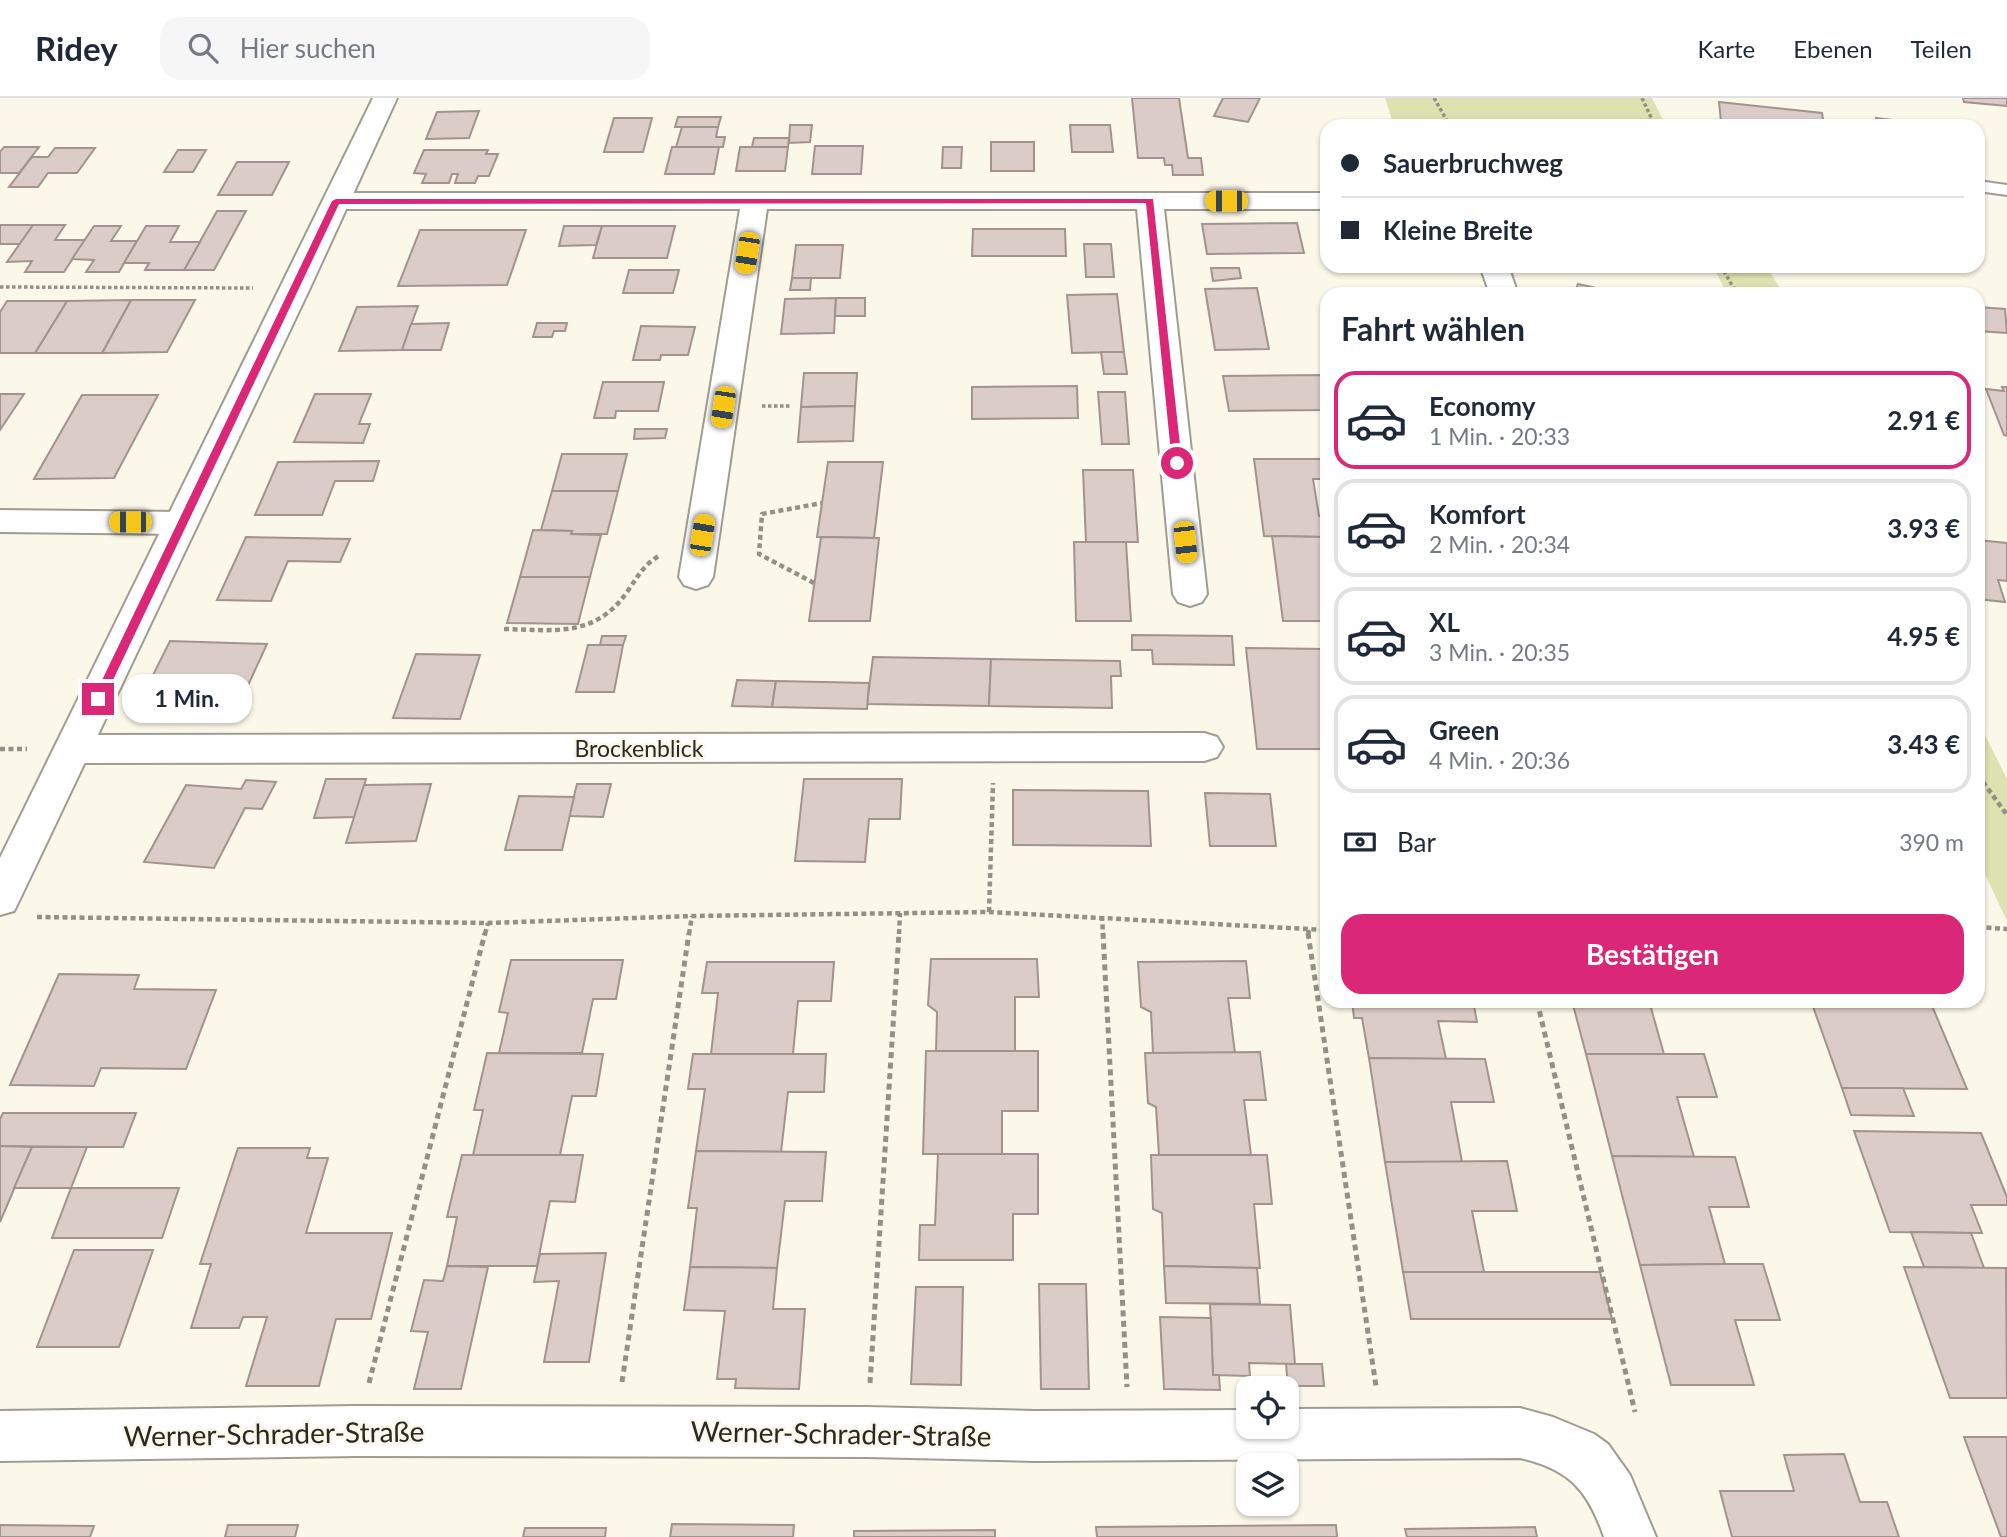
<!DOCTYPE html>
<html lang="de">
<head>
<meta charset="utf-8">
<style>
  :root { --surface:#fff; --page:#f6f6f7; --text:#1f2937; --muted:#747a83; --line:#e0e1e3; --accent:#db2777 }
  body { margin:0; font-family:Lato,sans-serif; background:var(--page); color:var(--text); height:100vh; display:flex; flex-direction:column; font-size:26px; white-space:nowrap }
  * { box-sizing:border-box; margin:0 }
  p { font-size:23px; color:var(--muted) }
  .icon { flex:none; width:38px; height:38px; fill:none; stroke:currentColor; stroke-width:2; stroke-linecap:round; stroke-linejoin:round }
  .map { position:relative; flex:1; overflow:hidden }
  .drawer { position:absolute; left:1320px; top:189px; width:665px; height:721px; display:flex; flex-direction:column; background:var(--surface); border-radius:21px; box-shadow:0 2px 5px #0004 }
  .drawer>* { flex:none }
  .top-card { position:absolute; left:1320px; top:21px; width:665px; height:154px; border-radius:21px; box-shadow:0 2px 5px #0004; display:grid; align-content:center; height:154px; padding:0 21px; background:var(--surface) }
  .tools { position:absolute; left:1236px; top:1278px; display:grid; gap:14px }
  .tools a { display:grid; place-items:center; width:63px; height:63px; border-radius:14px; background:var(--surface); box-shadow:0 2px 5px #0004; font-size:35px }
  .end { position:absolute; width:32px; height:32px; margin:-16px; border:9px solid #db2777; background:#fff; box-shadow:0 0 0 4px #fff }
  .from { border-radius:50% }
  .bubble { position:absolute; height:49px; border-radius:21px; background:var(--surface); box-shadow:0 2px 5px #0004; font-size:23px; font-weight:700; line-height:49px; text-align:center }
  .car { position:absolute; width:21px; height:42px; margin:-21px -10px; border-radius:9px; box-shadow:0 0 5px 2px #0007; background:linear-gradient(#f5c518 24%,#345 0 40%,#f5c518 0 76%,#345 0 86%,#f5c518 0) }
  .top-card b { display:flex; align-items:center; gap:24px; height:66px; font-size:26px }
  .top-card b+b { border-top:2px solid var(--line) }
  .top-card i { width:18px; height:18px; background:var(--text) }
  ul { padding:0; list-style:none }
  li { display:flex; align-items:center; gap:21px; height:98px; margin:0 14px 10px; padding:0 7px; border:4px solid var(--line); border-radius:21px }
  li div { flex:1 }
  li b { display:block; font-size:26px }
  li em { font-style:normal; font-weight:700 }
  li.on { border-color:var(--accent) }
  li>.icon { width:63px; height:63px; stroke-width:1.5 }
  h2 { padding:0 21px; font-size:32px; line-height:84px }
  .pay { display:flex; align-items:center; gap:18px; height:77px; padding:0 21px; font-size:26px }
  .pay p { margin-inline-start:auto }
  .cta { display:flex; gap:14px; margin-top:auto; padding:14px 21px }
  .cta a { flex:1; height:80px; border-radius:21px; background:var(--accent); color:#fff; font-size:28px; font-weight:700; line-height:80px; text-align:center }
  header { display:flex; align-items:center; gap:42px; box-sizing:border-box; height:98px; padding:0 35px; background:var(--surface); border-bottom:2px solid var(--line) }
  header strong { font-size:33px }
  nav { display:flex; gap:38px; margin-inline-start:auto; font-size:24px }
  .search { width:490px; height:63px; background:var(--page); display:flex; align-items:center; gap:18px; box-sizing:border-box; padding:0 24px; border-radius:21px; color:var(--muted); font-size:26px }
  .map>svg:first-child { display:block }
  .green { fill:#dee1b0 }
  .building { fill:#dcccc7; stroke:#a2938f; stroke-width:2 }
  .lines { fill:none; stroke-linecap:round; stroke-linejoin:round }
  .service-casing { stroke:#a09c8f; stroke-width:4 }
  .minor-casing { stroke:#a09c8f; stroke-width:4 }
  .tertiary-casing { stroke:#a09c8f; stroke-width:4 }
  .path-far2 { stroke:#939087; stroke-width:3.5; stroke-dasharray:3.5 2.5; stroke-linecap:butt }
  .path-far1 { stroke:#939087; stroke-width:4.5; stroke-dasharray:5 3.5; stroke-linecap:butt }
  .path { stroke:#939087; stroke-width:5; stroke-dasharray:6 4.5; stroke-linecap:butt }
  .service { fill:#fff; fill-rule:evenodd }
  .minor { fill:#fff; fill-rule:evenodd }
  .tertiary { fill:#fff; fill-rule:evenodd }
  .route { fill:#db2777 }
  .labels { text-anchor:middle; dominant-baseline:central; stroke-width:5; stroke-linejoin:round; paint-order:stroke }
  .street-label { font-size:23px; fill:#2a2823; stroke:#fbf7e9 }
  .near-street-label { font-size:28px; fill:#2a2823; stroke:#fbf7e9 }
</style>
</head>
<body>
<header>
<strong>Ridey</strong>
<div class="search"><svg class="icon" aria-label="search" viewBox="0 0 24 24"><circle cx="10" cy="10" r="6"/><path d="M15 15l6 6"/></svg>Hier suchen</div>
<nav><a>Karte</a><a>Ebenen</a><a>Teilen</a></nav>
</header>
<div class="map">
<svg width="2007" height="1439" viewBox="0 0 2007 1439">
  <rect width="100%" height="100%" fill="#fbf7e9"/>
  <g class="green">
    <path d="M1385 0H1652L1666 28H1394Z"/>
    <path d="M1713 168 1769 173 1784 196H1727Z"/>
    <path d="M1978 623 2007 681V823L1978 761Z"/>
  </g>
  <g class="building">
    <path d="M1132 0H1179L1188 60H1201L1203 77H1173L1172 67H1165L1164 60H1138Z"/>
    <path d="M1223 0H1260L1248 24 1214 18Z"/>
    <path d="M1963 0H2007V8L1964 4Z"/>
    <path d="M1719 4 1822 15 1824 28H1740L1721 24Z"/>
    <path d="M479 13 469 40 426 41 437 14Z"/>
    <path d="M678 19H721L718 29H675Z"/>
    <path d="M614 20H652L643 54H604Z"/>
    <path d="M1876 20 1942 28H1877Z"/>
    <path d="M790 27H812L810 44 789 45Z"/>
    <path d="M1070 27H1110L1113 54H1072Z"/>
    <path d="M682 29H718L716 39H725L723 49H676Z"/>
    <path d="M754 40H789L788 49H752Z"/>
    <rect x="991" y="44" width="43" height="29"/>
    <path d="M815 48H863L861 76H812Z"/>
    <path d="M4 49H39L19 75H0V54Z"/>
    <path d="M672 49H719L714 76H665Z"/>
    <path d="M740 49H788L785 73H736Z"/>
    <path d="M943 49H962L961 70H942Z"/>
    <path d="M55 50H95L77 75H48L38 89H9L32 59H48Z"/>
    <path d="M178 52H206L193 74H164Z"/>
    <path d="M424 52H488L486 56H498L489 78H478L475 85H455L458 76H452L449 85H422L426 76 414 75Z"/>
    <path d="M237 64H289L272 97H218Z"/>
    <path d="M217 113H246L214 172H184Z"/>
    <path d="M1297 125 1304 155 1207 156 1202 126Z"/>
    <path d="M0 127H33L20 146H0Z"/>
    <path d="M33 127H65L55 142H85L64 174H25L32 163 7 164Z"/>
    <path d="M94 128H121L111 143H137L119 174H86L94 162 72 161Z"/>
    <path d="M146 128H179L170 144H200L184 172H145L149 165H124Z"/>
    <path d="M564 128H602L596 147 559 148Z"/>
    <path d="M602 128H675L667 160H593Z"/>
    <path d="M973 131H1065L1066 158H972Z"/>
    <path d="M420 132H526L507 187 398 188Z"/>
    <path d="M1084 146H1111L1114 179H1086Z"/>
    <path d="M796 147H843L840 180H792Z"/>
    <path d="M1211 170H1239L1241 180 1213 183Z"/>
    <path d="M629 172H679L673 195H623Z"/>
    <path d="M792 180H811L810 192H790Z"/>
    <path d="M1578 186 1624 196H1574Z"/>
    <path d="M1257 190 1269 251 1215 252 1205 191Z"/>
    <path d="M1117 196 1124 254 1072 255 1067 197Z"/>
    <path d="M836 200 834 235 781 236 785 201Z"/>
    <path d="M836 200H865V218H835Z"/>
    <path d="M131 202H195L167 254 102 255Z"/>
    <path d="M131 202 102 255H35L67 203Z"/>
    <path d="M7 203H67L35 255H0V214Z"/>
    <path d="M418 208 402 252 339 253 357 209Z"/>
    <path d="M1978 209 2005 211 2007 235 1978 233Z"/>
    <path d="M449 225 441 252H402L411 226Z"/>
    <path d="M537 225H567L565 233H554L552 239H533Z"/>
    <path d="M641 228 695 229 688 257H661L660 262H633Z"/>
    <path d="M1101 254H1124L1127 276H1104Z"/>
    <path d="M804 275H857L855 308 801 309Z"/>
    <path d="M1326 277V312L1229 313 1223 278Z"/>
    <path d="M603 284H664L658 313H616L615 320H594Z"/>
    <path d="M1077 288 1078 320 972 321V289Z"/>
    <path d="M2002 289H2007V338L2004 337 1986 291 2004 293Z"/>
    <path d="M1098 294H1125L1129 346H1102Z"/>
    <path d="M0 296H24L0 332Z"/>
    <path d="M315 296H371L359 326H370L363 345 294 344Z"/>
    <path d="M82 297H158L114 380 34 381Z"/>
    <path d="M855 308 853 343 798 344 801 309Z"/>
    <path d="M635 331H667L665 340 634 341Z"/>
    <path d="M562 356H627L618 393H552Z"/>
    <path d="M1254 361H1322L1325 381H1313L1319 418H1326V439L1264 438Z"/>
    <path d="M379 363 373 383H335L322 417H255L278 364Z"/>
    <path d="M828 364H883L874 440 817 439Z"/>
    <path d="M1083 372H1133L1138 444H1086Z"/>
    <path d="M552 393H618L607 436H571L572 433 541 432Z"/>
    <path d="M533 432 572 433 571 436 601 437 590 479H520Z"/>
    <path d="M1272 438 1326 439V523H1283Z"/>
    <path d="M246 439 350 441 340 464 288 463 271 503 217 502Z"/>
    <path d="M821 439 879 440 870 523H809Z"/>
    <path d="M1978 442 2007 445V483L1998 482 2005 504 1978 501Z"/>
    <path d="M1074 444H1126L1131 523H1076Z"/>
    <path d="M520 479H590L578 526 507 525Z"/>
    <path d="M1132 537 1232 538 1234 567 1153 566 1152 552H1132Z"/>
    <path d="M602 538H626L623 547H600Z"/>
    <path d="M170 543 267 546 245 594 146 591Z"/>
    <path d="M588 547H623L614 594H576Z"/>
    <path d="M1246 550 1326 551V651H1257Z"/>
    <path d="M416 556 480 557 460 621 393 620Z"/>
    <path d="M873 559 991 561 989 608 867 606Z"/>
    <path d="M991 561 1120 563 1121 578H1111L1112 610 989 608Z"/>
    <path d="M737 582 776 583 772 609 732 608Z"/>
    <path d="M776 583 869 585 867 611 772 609Z"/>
    <path d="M326 681H366L355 719 314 720Z"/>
    <path d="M804 681H902L900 721H869L865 764 795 763Z"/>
    <path d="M246 682 276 684 262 711 245 710 214 770 144 764 186 687 241 691Z"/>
    <path d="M431 686 416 743 346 745 364 687Z"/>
    <path d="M577 686H611L603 719 569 718Z"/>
    <path d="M1013 692 1148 693 1151 748 1013 747Z"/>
    <path d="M1205 695 1270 696 1276 748H1210Z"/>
    <path d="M519 698 574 699 562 752H505Z"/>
    <path d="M931 861H1037L1039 899H1015V953L936 954 937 914 928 907Z"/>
    <path d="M511 862H623L616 901H593L582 955H499L508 915 499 914Z"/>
    <path d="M1246 863 1250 900H1228L1235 955H1153L1151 914 1141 909 1138 864Z"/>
    <path d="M707 864H834L831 903H798L793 956H711L718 895H702Z"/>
    <path d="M59 876 139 877 134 891 216 892 186 971 101 970 94 988 10 987Z"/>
    <path d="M1352 903H1473L1477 924 1438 923 1446 961 1369 960 1362 920H1354Z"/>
    <path d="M1572 903H1649L1664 956H1586Z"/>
    <path d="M1811 903H1930L1967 991 1842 990Z"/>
    <path d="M926 953H1038V1013H1002V1056H923Z"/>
    <path d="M1260 954 1266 1002H1244L1251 1057H1159L1156 1009 1148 1005 1145 955Z"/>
    <path d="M487 955 603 956 596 998H572L560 1057H473L483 1012H474Z"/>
    <path d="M693 956H826L824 994H788L781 1054 696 1053 705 991H688Z"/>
    <path d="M1586 956H1704L1717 999H1677L1694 1059 1612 1058Z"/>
    <path d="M1369 960 1485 961 1494 1004H1451L1462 1064H1385Z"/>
    <path d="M1842 990H1903L1914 1018 1851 1017Z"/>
    <path d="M3 1015H136L123 1049H87L0 1048V1021Z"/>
    <path d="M1854 1033 1981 1035 2007 1099V1107H1971L1982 1135 1890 1134Z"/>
    <path d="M0 1048 32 1049 0 1124Z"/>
    <path d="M32 1049H87L71 1090H14Z"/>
    <path d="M238 1050H310L307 1060H328L306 1135H392L371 1221H336L319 1288H246L267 1219H243L239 1230H191L211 1166H200Z"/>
    <path d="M696 1053 826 1054 822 1103H785L777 1170 690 1169 697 1110H688Z"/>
    <path d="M938 1056H1038V1116H1013V1162H919L920 1127H935Z"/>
    <path d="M462 1057H583L575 1104 550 1103 537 1168H447L457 1119H447Z"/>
    <path d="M1151 1057H1267L1272 1106H1254L1260 1170 1164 1168 1162 1115 1153 1111Z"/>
    <path d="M1612 1058 1735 1059 1749 1109H1709L1725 1166 1640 1167Z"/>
    <path d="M1507 1063 1517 1113H1472L1484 1174H1403L1385 1064Z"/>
    <path d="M71 1090H179L162 1140H52Z"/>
    <path d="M1911 1134 1971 1135 1984 1170 1924 1169Z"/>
    <path d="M74 1152H153L119 1249H37Z"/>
    <path d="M606 1155 589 1264H544L559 1183 534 1184 540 1156Z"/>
    <path d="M1725 1166H1763L1780 1222H1735L1754 1287H1671L1640 1167Z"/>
    <path d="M447 1168 488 1169 461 1291H414L428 1234 411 1233 424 1182 443 1183Z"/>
    <path d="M1164 1168 1257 1170 1260 1206 1166 1205Z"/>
    <path d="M690 1169 777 1170 773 1211H805L799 1291 735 1290 736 1281H717L725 1213 684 1212Z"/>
    <path d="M1904 1169 2006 1170 2007 1300H1950Z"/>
    <path d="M1403 1174H1600L1612 1221H1411Z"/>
    <path d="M1039 1186H1086L1089 1291H1041Z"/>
    <path d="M916 1189H963L961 1287 911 1286Z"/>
    <path d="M1210 1206 1290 1207 1295 1266 1249 1265 1250 1278 1213 1277Z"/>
    <path d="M1160 1219 1211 1220 1213 1277H1219L1220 1292 1164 1291Z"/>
    <path d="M1286 1266H1322L1324 1288H1288Z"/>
    <path d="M1964 1339H2007V1439H2001Z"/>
    <path d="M1844 1356 1860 1404H1887L1899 1439H1732L1720 1393H1794L1784 1357Z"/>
    <path d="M672 1426 794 1427 793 1439H670Z"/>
    <path d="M0 1427 94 1428 90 1439H0Z"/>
    <path d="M228 1427H298L295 1439H225Z"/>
    <path d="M1336 1427 1337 1439H1097L1096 1429Z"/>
    <path d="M1535 1429 1537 1439H1407L1405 1431Z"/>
    <path d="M525 1430H606L605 1439H523Z"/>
    <path d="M995 1432V1439H854V1433Z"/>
  </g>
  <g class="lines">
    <g class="service-casing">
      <path id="service" d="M1978 83 2007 87V97L1978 93Z"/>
    </g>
    <g class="minor-casing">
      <g id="minor">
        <path d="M336 95H1326V111H1164L1207 496 1202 504 1190 508 1178 504 1173 496 1137 111H767L713 479 708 487 696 491 684 487 679 479 740 111H336L327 109 323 103 327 97Z"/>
        <path d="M1480 168H1508L1518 196H1490Z"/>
        <path d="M0 412 182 414 194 417 198 425 194 433 182 436 0 434Z"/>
        <path d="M1204 635 1217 639 1223 649 1217 659 1204 663 74 665 61 661 55 651 61 641 74 637Z"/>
        <path d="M356 1308 867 1309 1034 1313 1248 1312V1328H1286V1311L1520 1310 1553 1319 1594 1336 1608 1346 1630 1377 1656 1439H1604C1588 1392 1569 1371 1520 1360L1034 1363 867 1359 356 1358 0 1363V1313Z"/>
      </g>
    </g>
    <g class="tertiary-casing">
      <path id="tertiary" d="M373 0H397L310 190 20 801 14 813 0 817V760Z"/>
    </g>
    <g class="path-far2">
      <path d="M1434 0 1450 28"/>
      <path d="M1642 0 1655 28"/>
      <path d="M1721 168 1737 196"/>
      <path d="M0 189 253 190"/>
      <path d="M762 308H792"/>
    </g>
    <g class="path-far1">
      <path d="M814 485 759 456 762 416 822 405"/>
      <path d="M504 531C554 532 595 540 627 494 637 480 643 467 659 458"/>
      <path d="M0 651H27"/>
      <path d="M1978 677 2007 717"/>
      <path d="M989 814 993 685"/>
      <path d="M1102 818 1103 836"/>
      <path d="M37 819 488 825 692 818 989 814 1326 832"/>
      <path d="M1978 829 2007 831"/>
      <path d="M1308 832 1309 836"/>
      <path d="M485 836 488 825"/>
      <path d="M689 836 692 818"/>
      <path d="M899 836 900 815"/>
    </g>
    <g class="path">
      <path d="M1103 835 1127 1289"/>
      <path d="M1308 835 1376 1288"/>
      <path d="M1537 903 1635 1314"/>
      <path d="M622 1284 689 835"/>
      <path d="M369 1285 485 835"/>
      <path d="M870 1285 899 835"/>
    </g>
    <use href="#service" class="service"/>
    <use href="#minor" class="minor"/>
    <use href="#tertiary" class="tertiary"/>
  </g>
  <path class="route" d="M336 101H1153L1182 365 1177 368 1172 365 1146 105 339 106 104 601 98 605 94 604 93 601 332 103Z"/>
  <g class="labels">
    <g class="street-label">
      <text x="639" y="650">Brockenblick</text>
    </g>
    <g class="near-street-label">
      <text transform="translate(274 1335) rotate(-1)">Werner-Schrader-Straße</text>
      <text transform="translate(841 1335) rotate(1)">Werner-Schrader-Straße</text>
    </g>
  </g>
</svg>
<div class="tools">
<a><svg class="icon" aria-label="locate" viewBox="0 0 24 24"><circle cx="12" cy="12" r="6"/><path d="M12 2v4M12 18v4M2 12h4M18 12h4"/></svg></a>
<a><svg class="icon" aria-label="layers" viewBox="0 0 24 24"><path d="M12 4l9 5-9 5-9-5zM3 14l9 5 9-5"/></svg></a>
</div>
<i class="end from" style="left:1177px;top:365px"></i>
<i class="end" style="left:98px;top:601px"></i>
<div class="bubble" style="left:122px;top:576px;width:130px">1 Min.</div>
<i class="car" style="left:1226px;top:103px;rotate:270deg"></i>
<i class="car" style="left:747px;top:155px;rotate:189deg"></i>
<i class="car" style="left:723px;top:309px;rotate:189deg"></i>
<i class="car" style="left:130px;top:424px;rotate:270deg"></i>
<i class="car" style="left:702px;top:437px;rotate:9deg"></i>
<i class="car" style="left:1185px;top:444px;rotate:174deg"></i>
<div class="top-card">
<b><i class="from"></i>Sauerbruchweg</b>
<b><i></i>Kleine Breite</b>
</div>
<section class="drawer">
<h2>Fahrt wählen</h2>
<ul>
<li class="on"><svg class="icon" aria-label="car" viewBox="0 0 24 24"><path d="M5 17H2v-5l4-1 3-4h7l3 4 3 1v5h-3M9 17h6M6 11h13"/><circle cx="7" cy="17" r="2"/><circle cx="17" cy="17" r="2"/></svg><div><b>Economy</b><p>1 Min. · 20:33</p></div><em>2.91 €</em></li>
<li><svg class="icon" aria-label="car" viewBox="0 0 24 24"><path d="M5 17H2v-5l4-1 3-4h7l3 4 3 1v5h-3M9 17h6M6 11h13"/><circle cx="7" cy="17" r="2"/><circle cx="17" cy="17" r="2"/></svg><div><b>Komfort</b><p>2 Min. · 20:34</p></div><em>3.93 €</em></li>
<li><svg class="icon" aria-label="car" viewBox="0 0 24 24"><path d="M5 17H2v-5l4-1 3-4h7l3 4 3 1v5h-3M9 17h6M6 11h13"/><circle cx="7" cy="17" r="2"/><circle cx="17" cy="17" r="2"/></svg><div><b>XL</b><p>3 Min. · 20:35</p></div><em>4.95 €</em></li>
<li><svg class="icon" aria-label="car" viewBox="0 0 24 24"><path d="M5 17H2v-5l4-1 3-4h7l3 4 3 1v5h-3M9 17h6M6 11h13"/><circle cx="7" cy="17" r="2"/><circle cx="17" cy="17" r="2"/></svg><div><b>Green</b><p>4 Min. · 20:36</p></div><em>3.43 €</em></li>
</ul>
<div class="pay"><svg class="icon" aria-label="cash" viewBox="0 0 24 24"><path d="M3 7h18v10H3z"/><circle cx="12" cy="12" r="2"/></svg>Bar<p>390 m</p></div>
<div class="cta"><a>Bestätigen</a></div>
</section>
</div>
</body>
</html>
